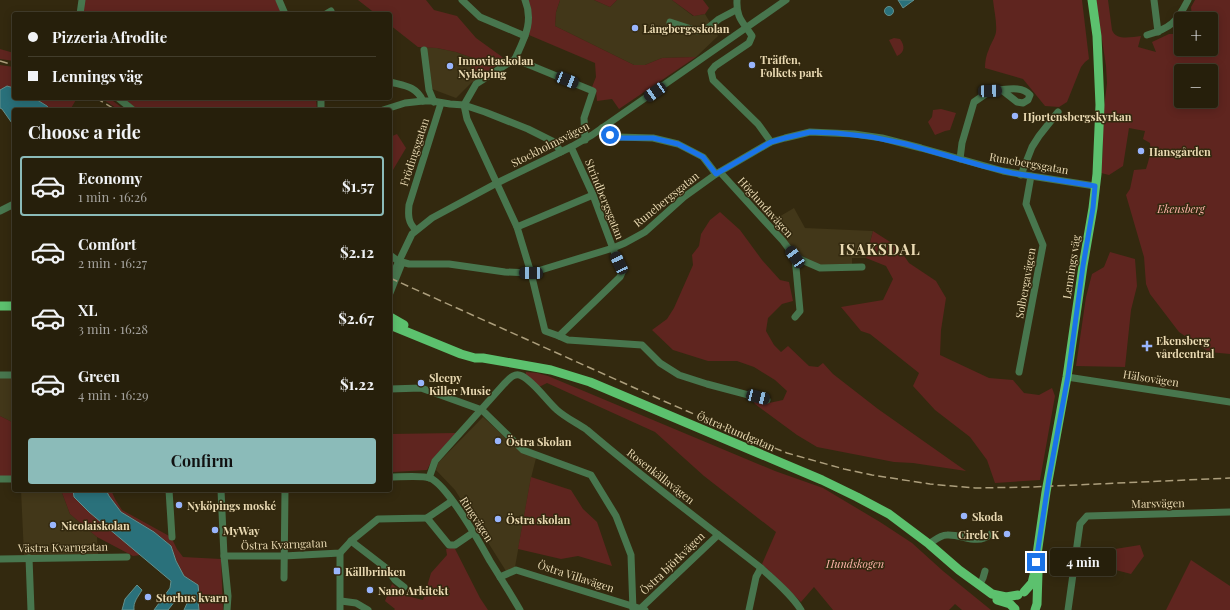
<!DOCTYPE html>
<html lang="en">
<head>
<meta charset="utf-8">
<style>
  :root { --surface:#261f0b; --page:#322c19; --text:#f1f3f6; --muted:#a4a29d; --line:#423d2c; --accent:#8bbbb9 }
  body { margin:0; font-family:"Playfair Display",serif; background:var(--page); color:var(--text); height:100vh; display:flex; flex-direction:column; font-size:15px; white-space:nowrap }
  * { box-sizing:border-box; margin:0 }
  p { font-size:13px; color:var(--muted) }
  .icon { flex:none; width:22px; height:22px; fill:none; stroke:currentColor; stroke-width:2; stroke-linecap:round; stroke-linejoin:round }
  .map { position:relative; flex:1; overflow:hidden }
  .drawer { position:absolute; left:12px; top:108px; width:380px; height:384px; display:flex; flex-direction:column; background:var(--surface); border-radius:4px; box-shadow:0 2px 10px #0003,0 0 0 1px var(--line) }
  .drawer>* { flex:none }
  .hud { position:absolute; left:12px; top:12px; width:380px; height:88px; border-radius:4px; box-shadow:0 2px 10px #0003,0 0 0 1px var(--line); display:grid; align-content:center; height:88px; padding:0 16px; background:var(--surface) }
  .buttons { position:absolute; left:1174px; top:12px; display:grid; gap:8px }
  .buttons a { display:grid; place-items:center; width:44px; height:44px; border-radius:4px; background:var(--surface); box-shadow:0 2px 10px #0003,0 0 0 1px var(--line); font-size:20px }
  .end { position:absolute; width:18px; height:18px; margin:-9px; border:5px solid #1a73e8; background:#fff; box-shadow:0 0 0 2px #fff }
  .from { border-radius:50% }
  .bubble { position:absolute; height:28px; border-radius:4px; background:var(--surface); box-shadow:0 2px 10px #0003,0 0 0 1px var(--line); font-size:13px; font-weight:700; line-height:28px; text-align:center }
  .car { position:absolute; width:12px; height:24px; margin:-12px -6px; border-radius:5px; box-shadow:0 0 3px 1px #0007; background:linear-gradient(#222 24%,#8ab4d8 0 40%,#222 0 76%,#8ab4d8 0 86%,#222 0) }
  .hud b { display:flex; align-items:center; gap:14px; height:38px; font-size:15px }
  .hud b+b { border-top:1px solid var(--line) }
  .hud i { width:10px; height:10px; background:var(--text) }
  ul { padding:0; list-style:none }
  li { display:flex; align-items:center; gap:12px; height:60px; margin:0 8px 6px; padding:0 8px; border:2px solid transparent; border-radius:4px }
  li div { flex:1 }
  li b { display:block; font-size:15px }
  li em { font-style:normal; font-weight:700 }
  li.on { border-color:var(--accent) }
  li>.icon { width:36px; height:36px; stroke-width:1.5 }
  h2 { padding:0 16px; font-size:18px; line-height:48px }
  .cta { display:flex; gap:8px; margin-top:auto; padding:8px 16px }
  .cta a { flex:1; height:46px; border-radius:4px; background:var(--accent); color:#111; font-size:16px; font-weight:700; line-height:46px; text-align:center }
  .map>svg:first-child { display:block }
  .built { fill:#423719 }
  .green { fill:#5f251f; fill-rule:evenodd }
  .water { fill:#2a717b; stroke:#63908c }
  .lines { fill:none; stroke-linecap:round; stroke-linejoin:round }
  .minor { stroke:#48764e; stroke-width:7 }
  .major { stroke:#5cc16e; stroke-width:9 }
  .rail { stroke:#ac9e7c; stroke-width:1.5; stroke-dasharray:8 4; stroke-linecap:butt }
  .route { stroke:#1a73e8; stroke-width:5 }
  .poi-dot { fill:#99b5fd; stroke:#33290f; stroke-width:1.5 }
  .labels { text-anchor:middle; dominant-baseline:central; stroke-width:3; stroke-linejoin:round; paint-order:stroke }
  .poi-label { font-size:11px; font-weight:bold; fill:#e9d9b2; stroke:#33290f; text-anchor:start }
  .street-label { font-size:11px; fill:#e9d9b2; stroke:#33290f }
  .park-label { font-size:11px; font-style:italic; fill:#fdb3a9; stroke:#33290f }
  .district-label { font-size:15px; font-weight:bold; letter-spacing:1px; fill:#e9d9b2; stroke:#33290f }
</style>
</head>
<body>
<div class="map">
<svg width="1230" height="610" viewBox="0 0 1230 610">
  <rect width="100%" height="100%" fill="#33290f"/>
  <g class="built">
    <path d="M560 0H594L610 7 617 0H672L693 16 705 14 718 36 696 57 662 58 645 65H634L555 26 556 12Z"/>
    <path d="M426 47 437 48 456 52 473 58 470 73 479 78 471 83 456 98 432 89Z"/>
    <path d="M794 208 805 228 873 231 866 258H852V266H819L796 254 772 221Z"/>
    <path d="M0 373H14V423L0 416Z"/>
    <path d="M483 417 521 452 536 458 531 478 515 567 506 571 455 490 436 470 438 463Z"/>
    <path d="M21 490H61L70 514 97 537 98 554 24 555Z"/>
  </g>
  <g class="green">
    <path d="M84 0H276L282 14H84Z"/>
    <path d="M358 0H426L434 10 457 16 476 38 505 59 479 78 470 73 473 58 456 52 437 48 418 47 390 25V14H376Z"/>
    <path d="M528 0H560L556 12 555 26 634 65H645L662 58 696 57 619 109 612 99 597 101 596 91 592 87 596 77 595 63 529 35 531 11Z"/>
    <path d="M594 0H617L610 7Z"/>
    <path d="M672 0H703L709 8 705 14 694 16Z"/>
    <path d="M993 0H1082L1089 59 1085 62 1081 67 1067 102 1059 107 1045 106 1023 79 985 68C985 62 986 55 989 49 991 43 995 38 996 32 997 22 994 10 993 0Z"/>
    <path d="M1096 0H1108L1112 30C1116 41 1131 37 1141 36L1138 47 1156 52 1152 42 1169 34H1178L1181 31V49H1211V19H1192L1191 7 1195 0H1230V354L1209 352 1179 332 1150 294 1146 284 1144 257 1126 195 1130 189 1134 170 1146 169C1149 160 1151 153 1150 143L1143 139 1145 131 1129 128 1123 166 1109 175 1101 173 1103 149V116L1107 83 1106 66ZM1181 71H1211V101H1181Z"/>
    <path d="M894 38 900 39C905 46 905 52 897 56L889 40Z"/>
    <path d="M0 49 14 53V61L0 59Z"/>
    <path d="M0 65 14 67V88L7 86 0 90Z"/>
    <path d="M34 98H77L70 110H50L47 106Z"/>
    <path d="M101 98H109L125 110H119Z"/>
    <path d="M123 98H316L317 110H138Z"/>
    <path d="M941 109 956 113 950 130 945 131 935 135 928 122 932 117 933 110Z"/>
    <path d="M397 134 406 148 390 175V137Z"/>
    <path d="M720 212 740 230 762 260 780 280 789 282 793 301 782 304 768 318 766 331 774 345 781 352 788 346 809 366 818 367 823 363 833 374 878 409 966 471 913 463 894 462 817 447 797 435 755 404 753 401 769 403 783 400 787 391 775 380 754 367 737 361H708L673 350 652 330 667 319 674 308 693 265 692 255 699 246 701 234 710 220Z"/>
    <path d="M873 231 898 247 909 263 936 281 946 298 941 330 940 355 989 378 1013 380 1024 393 1039 395 1052 388 1055 396 1040 480 995 483 987 460 970 437 935 410 913 386 919 373 870 334 861 331 841 307 883 300 893 279 886 266 866 258Z"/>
    <path d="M1110 252 1135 259 1137 286 1131 310 1125 367 1076 366 1086 297 1092 274 1104 267Z"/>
    <path d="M526 372 537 373 548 376 775 471 823 488 880 522 912 543 943 571 991 610H962L955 604 949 610H833L814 587 801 602 762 564 776 532 704 476 655 432 547 383 537 388 525 380Z"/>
    <path d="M0 416 14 423V476L0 477Z"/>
    <path d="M456 433 432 460 427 470 393 472 390 434Z"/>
    <path d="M531 477 571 490 583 509 597 522 612 566 578 556 561 559 518 549Z"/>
    <path d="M61 490H73L74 497 89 512 141 555 133 556 97 537 70 514Z"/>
    <path d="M106 490H111L115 499 122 510 171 537 177 549 183 557 221 559 223 610H199L200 591 191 580 184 576 176 561 171 546 121 512 109 496Z"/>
    <path d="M1140 545 1144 556 1131 574 1112 569 1115 549Z"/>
    <path d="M454 547 480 598 488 610H394L395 609 385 601 392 584 407 596 423 600 431 573 447 555 446 549Z"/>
    <path d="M1191 560 1230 586V610H1166Z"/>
  </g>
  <g class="water">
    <path d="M898 0H914L903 8Z"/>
    <circle cx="889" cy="11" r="4.5"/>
    <path d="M7 86 14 88V98H34L47 106 50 110H14V126L2 109 0 108V90Z"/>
    <path d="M73 490H106L109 496 121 512 154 532 171 546 176 561 184 576 198 585C200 594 197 601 199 610H184L188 601 179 596 168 610H154L170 588 171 581 89 512 74 497Z"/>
    <path d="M137 585 142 590C138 597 133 602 134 610H122L125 599Z"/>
  </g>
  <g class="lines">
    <g class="minor">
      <path d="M279 0 285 14"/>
      <path d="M462 0 480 17 525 36"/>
      <path d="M737 0C736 18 743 22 752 36L749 43 715 66 711 71 713 80 758 124 771 142"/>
      <path d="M1154 0 1158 32"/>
      <path d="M80 14 82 0"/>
      <path d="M326 14 331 11"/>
      <path d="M670 22 697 31 708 28 719 19 736 10"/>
      <path d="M1147 35C1171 28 1177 22 1188 0"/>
      <path d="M424 50 429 90 434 102"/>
      <path d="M515 59C524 39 534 22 525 0"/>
      <path d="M390 82C405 86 416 86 423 101"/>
      <path d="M118 98 133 110"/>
      <path d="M321 98V110"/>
      <path d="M383 110 405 103 423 101H432L450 104 464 105 485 112 528 129 554 142 561 152"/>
      <path d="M602 128 610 135 617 137 653 138 678 144 703 157 716 174"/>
      <path d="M571 147 593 195 615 254 623 270 620 277 559 336 545 331 531 273 517 227 467 119 464 105 476 84 515 59 593 91 584 118 585 140"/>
      <path d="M960 159 962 143 974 102 990 91 998 90 1003 91 1017 102 1023 103 1028 100 1030 95C1022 86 1009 89 998 90"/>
      <path d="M720 172 783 241 795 257 820 268 862 267"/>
      <path d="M1021 175 1032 147 1039 136 1058 112"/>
      <path d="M0 211 14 204"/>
      <path d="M517 227 593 195"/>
      <path d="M416 230C408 223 408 215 409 205L441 103"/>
      <path d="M390 255 398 261 409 264H449L505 272 531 273 613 248 625 243 645 232 684 197 716 174 771 142 785 138 810 132 854 134 882 138 921 148 1003 171 1031 176 1095 186"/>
      <path d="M795 257 800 311 795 317"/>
      <path d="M390 280 412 234 432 218 497 183 571 147 592 135 786 0"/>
      <path d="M390 293 402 263"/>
      <path d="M559 336 568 340 642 345 660 363 679 375 707 384 767 400"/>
      <path d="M1019 372 1043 245 1026 204 1031 176"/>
      <path d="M0 375H14"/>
      <path d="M1067 377 1230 402"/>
      <path d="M390 389 421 388 482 410 523 450 591 475 616 516 631 555 633 610"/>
      <path d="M390 477C399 477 422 475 430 478 447 485 480 543 490 561 500 577 510 593 520 610"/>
      <path d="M429 478 435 461 504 384C509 379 514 372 522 376 534 382 546 400 557 410 566 418 577 423 587 430 643 478 702 522 761 568 775 581 791 594 801 610"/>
      <path d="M0 479H14"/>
      <path d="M169 490 172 537"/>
      <path d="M221 490 224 556 228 596 227 610"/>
      <path d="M427 518 449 545H455L474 532"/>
      <path d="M351 541 386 568 395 580 404 587"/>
      <path d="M929 544C935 540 940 535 947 535 963 534 976 546 991 534"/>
      <path d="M340 553V610"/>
      <path d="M224 556H284L340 553 351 541 378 519 427 518 452 501"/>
      <path d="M29 558 31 610"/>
      <path d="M0 559 127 557"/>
      <path d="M500 577 516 570 645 610"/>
      <path d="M284 578 285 490"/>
      <path d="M980 584 983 578 985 571"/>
      <path d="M341 601 356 603 368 610"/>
      <path d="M641 608 718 535"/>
      <path d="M749 610 756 577 761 568"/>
      <path d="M1068 610 1080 524 1087 516 1230 512"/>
    </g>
    <g class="major">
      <path d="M0 306H14"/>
      <path d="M390 317 404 325"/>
      <path d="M390 325 461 354 475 358H483L551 370 590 382 822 480 857 497 889 514 929 544 959 570 992 594 1006 597 1018 595"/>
      <path d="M1024 592 1032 583 1034 575 1046 492 1067 377 1083 266 1093 208 1097 174 1100 105 1097 36 1092 0"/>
      <path d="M997 600 1010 604 1015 609"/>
      <path d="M1035 610 1037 604 1038 573"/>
    </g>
    <g class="rail">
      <path d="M0 61 14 65"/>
      <path d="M96 98 116 110"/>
      <path d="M390 278 666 402 757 441 787 453 844 469 872 475 930 484 975 488 1031 487 1230 478"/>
    </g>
  </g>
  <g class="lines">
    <path class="route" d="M610 135 618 138H653L678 144 703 157 716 174 771 142 785 138 810 132 836 133 872 137 906 144 983 166 1012 173 1095 186 1093 208 1083 266 1068 376 1049 478 1036 562"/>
  </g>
  <g class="poi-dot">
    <circle cx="635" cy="28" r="4"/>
    <circle cx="752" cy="65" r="4"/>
    <circle cx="450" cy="66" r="4"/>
    <circle cx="1015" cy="116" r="4"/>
    <circle cx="1141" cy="151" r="4"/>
    <path d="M1145 340h4v4h4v4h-4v4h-4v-4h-4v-4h4z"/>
    <circle cx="421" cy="383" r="4"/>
    <circle cx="498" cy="441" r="4"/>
    <circle cx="179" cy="505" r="4"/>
    <circle cx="964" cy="516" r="4"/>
    <circle cx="498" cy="519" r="4"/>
    <circle cx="53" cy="525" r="4"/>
    <circle cx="215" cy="530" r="4"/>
    <circle cx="1007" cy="534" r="4"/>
    <rect x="333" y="567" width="8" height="8" rx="2"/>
    <circle cx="370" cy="590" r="4"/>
    <circle cx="148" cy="597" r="4"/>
  </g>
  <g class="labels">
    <g class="poi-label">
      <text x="643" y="28">Långbergsskolan</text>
      <text x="760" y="59">Träffen,<tspan x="760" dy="13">Folkets park</tspan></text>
      <text x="458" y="60">Innovitaskolan<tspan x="458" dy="13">Nyköping</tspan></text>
      <text x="1023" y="116">Hjortensbergskyrkan</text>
      <text x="1149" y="151">Hansgården</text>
      <text x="1156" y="340">Ekensberg<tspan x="1156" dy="13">vårdcentral</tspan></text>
      <text x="429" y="377">Sleepy<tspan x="429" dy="13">Killer Music</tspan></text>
      <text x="506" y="441">Östra Skolan</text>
      <text x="187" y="505">Nyköpings moské</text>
      <text x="972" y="516">Skoda</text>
      <text x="506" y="519">Östra skolan</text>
      <text x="61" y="525">Nicolaiskolan</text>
      <text x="223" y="530">MyWay</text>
      <text x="999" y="534" text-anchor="end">Circle K</text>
      <text x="345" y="571">Källbrinken</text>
      <text x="378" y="590">Nano Arkitekt</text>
      <text x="156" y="597">Storhus kvarn</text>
    </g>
    <g class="street-label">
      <text transform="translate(550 144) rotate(-27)">Stockholmsvägen</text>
      <text transform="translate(414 152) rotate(-72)">Frödingsgatan</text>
      <text transform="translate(1029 163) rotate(10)">Runebergsgatan</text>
      <text transform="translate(605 199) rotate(68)">Strindbergsgatan</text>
      <text transform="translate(666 199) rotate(-39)">Runebergsgatan</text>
      <text transform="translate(766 207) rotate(48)">Höglundavägen</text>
      <text transform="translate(1071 267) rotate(-81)">Lennings väg</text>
      <text transform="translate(1025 283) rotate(-80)">Solbergavägen</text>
      <text transform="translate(1151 378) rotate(9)">Hälsovägen</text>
      <text transform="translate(736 431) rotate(23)">Östra Rundgatan</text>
      <text transform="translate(661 476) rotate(38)">Rosenkällavägen</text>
      <text transform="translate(1158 503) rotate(-1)">Marsvägen</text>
      <text transform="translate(477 519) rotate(57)">Ringvägen</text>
      <text transform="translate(284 544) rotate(-2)">Östra Kvarngatan</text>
      <text transform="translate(63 547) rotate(-1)">Västra Kvarngatan</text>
      <text transform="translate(672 563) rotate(-44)">Östra björkvägen</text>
      <text transform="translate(576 576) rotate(18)">Östra Villavägen</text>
    </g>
    <g class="park-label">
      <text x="1181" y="208">Ekensberg</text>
      <text x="855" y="563">Hundskogen</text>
    </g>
    <g class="district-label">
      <text x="880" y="249">ISAKSDAL</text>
    </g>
  </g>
</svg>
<div class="buttons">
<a>+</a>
<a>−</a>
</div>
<i class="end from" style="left:610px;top:135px"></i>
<i class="end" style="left:1036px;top:562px"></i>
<div class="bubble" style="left:1050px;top:548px;width:66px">4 min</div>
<i class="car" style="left:567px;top:80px;rotate:112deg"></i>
<i class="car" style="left:990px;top:91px;rotate:88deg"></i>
<i class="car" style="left:655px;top:92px;rotate:236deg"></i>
<i class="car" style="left:795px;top:257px;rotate:325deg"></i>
<i class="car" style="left:619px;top:263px;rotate:335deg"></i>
<i class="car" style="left:531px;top:273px;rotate:271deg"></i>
<i class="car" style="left:758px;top:397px;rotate:104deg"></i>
<div class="hud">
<b><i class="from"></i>Pizzeria Afrodite</b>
<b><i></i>Lennings väg</b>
</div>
<section class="drawer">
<h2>Choose a ride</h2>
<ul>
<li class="on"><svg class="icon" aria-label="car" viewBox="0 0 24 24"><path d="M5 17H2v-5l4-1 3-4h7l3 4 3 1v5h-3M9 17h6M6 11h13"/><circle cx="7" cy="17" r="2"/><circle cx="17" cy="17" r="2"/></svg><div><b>Economy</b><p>1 min · 16:26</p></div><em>$1.57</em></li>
<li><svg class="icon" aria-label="car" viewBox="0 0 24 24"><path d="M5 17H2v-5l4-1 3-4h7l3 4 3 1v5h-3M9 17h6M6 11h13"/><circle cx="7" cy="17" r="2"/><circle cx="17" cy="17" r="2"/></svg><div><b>Comfort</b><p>2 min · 16:27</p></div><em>$2.12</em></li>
<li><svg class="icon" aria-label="car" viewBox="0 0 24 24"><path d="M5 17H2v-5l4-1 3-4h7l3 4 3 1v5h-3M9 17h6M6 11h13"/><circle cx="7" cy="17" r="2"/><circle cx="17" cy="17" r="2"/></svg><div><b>XL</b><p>3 min · 16:28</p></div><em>$2.67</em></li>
<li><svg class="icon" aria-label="car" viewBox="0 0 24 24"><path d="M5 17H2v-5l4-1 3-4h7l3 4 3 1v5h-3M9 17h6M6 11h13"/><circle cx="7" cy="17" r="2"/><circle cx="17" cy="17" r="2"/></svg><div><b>Green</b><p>4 min · 16:29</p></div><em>$1.22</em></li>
</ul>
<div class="cta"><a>Confirm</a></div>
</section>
</div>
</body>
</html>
